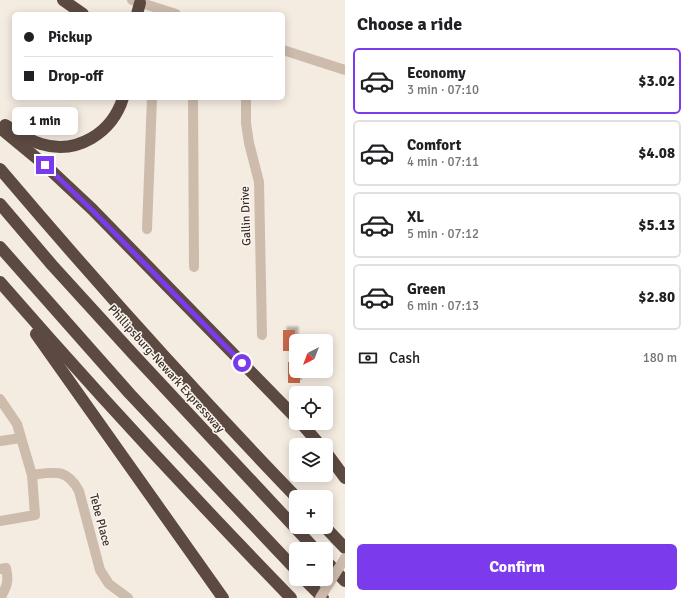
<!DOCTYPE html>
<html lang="en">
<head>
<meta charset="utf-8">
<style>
  :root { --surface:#fff; --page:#f2f2f2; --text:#202124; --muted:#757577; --line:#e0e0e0; --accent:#7c3aed }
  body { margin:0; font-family:Signika,sans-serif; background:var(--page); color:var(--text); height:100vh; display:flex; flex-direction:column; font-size:15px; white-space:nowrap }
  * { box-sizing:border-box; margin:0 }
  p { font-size:13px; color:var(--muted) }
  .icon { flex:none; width:22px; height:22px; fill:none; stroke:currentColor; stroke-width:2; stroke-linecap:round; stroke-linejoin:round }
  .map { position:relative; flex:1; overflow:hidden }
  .details { display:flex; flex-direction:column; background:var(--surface); width:344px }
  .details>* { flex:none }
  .top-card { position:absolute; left:12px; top:12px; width:273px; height:88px; border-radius:6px; box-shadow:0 2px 10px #0003; display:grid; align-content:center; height:88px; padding:0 12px; background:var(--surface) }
  .needle { width:26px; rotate:222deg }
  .buttons { position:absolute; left:289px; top:334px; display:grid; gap:8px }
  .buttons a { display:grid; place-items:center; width:44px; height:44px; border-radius:6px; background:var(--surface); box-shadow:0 2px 10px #0003; font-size:20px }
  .end { position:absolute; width:18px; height:18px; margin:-9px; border:5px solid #7c3aed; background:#fff; box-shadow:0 0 0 2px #fff }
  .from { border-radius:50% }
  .bubble { position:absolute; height:28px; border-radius:6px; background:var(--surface); box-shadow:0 2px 10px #0003; font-size:13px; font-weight:700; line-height:28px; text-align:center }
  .top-card b { display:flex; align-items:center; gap:14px; height:38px; font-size:15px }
  .top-card b+b { border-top:1px solid var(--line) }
  .top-card i { width:10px; height:10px; background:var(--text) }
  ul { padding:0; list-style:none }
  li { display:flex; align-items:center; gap:12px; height:66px; margin:0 8px 6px; padding:0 4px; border:2px solid var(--line); border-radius:6px }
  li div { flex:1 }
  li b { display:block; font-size:15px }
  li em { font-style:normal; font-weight:700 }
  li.active { border-color:var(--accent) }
  li>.icon { width:36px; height:36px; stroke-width:1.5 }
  h2 { padding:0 12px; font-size:18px; line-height:48px }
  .pay { display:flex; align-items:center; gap:10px; height:44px; padding:0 12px; font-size:15px }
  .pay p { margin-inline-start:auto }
  .button { display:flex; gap:8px; margin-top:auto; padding:8px 12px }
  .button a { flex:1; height:46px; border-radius:6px; background:var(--accent); color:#fff; font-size:16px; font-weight:700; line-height:46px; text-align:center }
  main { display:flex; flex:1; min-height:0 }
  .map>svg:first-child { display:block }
  .building { fill:#c8694b; filter:url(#shadow) }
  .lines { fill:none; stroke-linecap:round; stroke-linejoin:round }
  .minor { stroke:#cdbbac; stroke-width:10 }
  .highway { stroke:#5c4a42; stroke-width:12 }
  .minor-bridge { stroke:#cdbbac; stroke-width:10 }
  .route { stroke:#7c3aed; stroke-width:5 }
  .labels { text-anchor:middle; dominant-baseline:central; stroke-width:3; stroke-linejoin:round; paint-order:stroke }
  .street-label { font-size:12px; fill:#3b302b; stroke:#fbf5ee }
</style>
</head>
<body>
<main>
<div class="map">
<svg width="345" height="598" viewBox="0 0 345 598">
  <defs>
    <filter id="shadow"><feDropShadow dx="3.5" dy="-3.5" stdDeviation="1" flood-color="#0004"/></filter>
  </defs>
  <rect width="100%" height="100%" fill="#f4ebe1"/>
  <g class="building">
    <rect x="283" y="330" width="12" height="21"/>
    <path d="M288 362H296V371H300V383H288Z"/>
  </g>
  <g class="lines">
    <g class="minor">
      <path d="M132 0 176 14"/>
      <path d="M283 50 345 70"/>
      <path d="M193 98 194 267"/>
      <path d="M246 98V123L249 143 259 182 262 335"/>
      <path d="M147 229 152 98"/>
      <path d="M0 399 17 424 32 475 35 515 0 521"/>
      <path d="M0 441 21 438"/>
      <path d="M32 475C54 472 67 468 79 491L100 570 109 584 128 598"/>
      <path d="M0 569 6 568C9 581 7 587 0 598"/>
    </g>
    <g class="highway">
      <path d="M63 0 83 14"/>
      <path d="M137 14 140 3"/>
      <path d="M5 125C17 132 28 140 41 144 77 155 112 133 123 98"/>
      <path d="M0 128 45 165 92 209 296 418"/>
      <path d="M0 169C95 281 194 391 296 497"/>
      <path d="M0 204 52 265 134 355 315 549"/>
      <path d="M0 247 130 394 296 570"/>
      <path d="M0 282C94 390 191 495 291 598"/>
      <path d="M36 334 223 598"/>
      <path d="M301 423 320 445"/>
      <path d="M326 452 345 478"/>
      <path d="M325 527 345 548"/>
      <path d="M326 561 345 581"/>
      <path d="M304 579 323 598"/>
    </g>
    <path class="minor-bridge" d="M320 598 345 558"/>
  </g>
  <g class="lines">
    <path class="route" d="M45 165 92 210 242 363"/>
  </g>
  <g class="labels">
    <g class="street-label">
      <text transform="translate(246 216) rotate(-92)">Gallin Drive</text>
      <text transform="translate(166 369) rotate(48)">Phillipsburg-Newark Expressway</text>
      <text transform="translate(100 520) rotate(75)">Tebe Place</text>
    </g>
  </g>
</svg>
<div class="buttons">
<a><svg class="needle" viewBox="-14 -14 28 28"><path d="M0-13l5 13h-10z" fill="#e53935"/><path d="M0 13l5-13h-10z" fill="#757577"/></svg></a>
<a><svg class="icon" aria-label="locate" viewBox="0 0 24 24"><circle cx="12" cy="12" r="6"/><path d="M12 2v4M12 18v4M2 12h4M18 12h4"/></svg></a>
<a><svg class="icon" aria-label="layers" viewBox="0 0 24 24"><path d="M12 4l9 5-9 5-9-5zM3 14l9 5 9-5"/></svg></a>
<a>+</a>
<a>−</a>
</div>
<i class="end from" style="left:242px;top:363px"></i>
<i class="end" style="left:45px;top:165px"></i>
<div class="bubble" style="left:12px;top:107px;width:66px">1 min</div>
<div class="top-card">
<b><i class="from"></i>Pickup</b>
<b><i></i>Drop-off</b>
</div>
</div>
<section class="details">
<h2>Choose a ride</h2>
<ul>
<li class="active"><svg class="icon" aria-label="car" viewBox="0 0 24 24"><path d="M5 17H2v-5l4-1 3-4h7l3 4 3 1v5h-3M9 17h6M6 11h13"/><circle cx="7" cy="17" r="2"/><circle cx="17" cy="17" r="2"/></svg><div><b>Economy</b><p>3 min · 07:10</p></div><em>$3.02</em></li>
<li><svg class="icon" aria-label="car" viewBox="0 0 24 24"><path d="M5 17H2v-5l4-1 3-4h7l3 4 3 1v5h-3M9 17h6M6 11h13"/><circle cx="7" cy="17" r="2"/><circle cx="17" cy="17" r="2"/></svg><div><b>Comfort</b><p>4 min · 07:11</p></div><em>$4.08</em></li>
<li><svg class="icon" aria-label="car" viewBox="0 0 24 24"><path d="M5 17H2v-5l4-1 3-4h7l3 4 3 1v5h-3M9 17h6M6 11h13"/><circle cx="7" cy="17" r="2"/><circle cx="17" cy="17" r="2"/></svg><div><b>XL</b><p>5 min · 07:12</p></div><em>$5.13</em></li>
<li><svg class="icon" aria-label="car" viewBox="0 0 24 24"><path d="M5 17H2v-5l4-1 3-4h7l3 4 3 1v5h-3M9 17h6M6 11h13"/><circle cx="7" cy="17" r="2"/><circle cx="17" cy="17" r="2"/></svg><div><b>Green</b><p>6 min · 07:13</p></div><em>$2.80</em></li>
</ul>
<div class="pay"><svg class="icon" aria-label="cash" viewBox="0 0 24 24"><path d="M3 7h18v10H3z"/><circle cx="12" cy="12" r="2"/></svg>Cash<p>180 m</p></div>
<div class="button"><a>Confirm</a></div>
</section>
</main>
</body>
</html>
